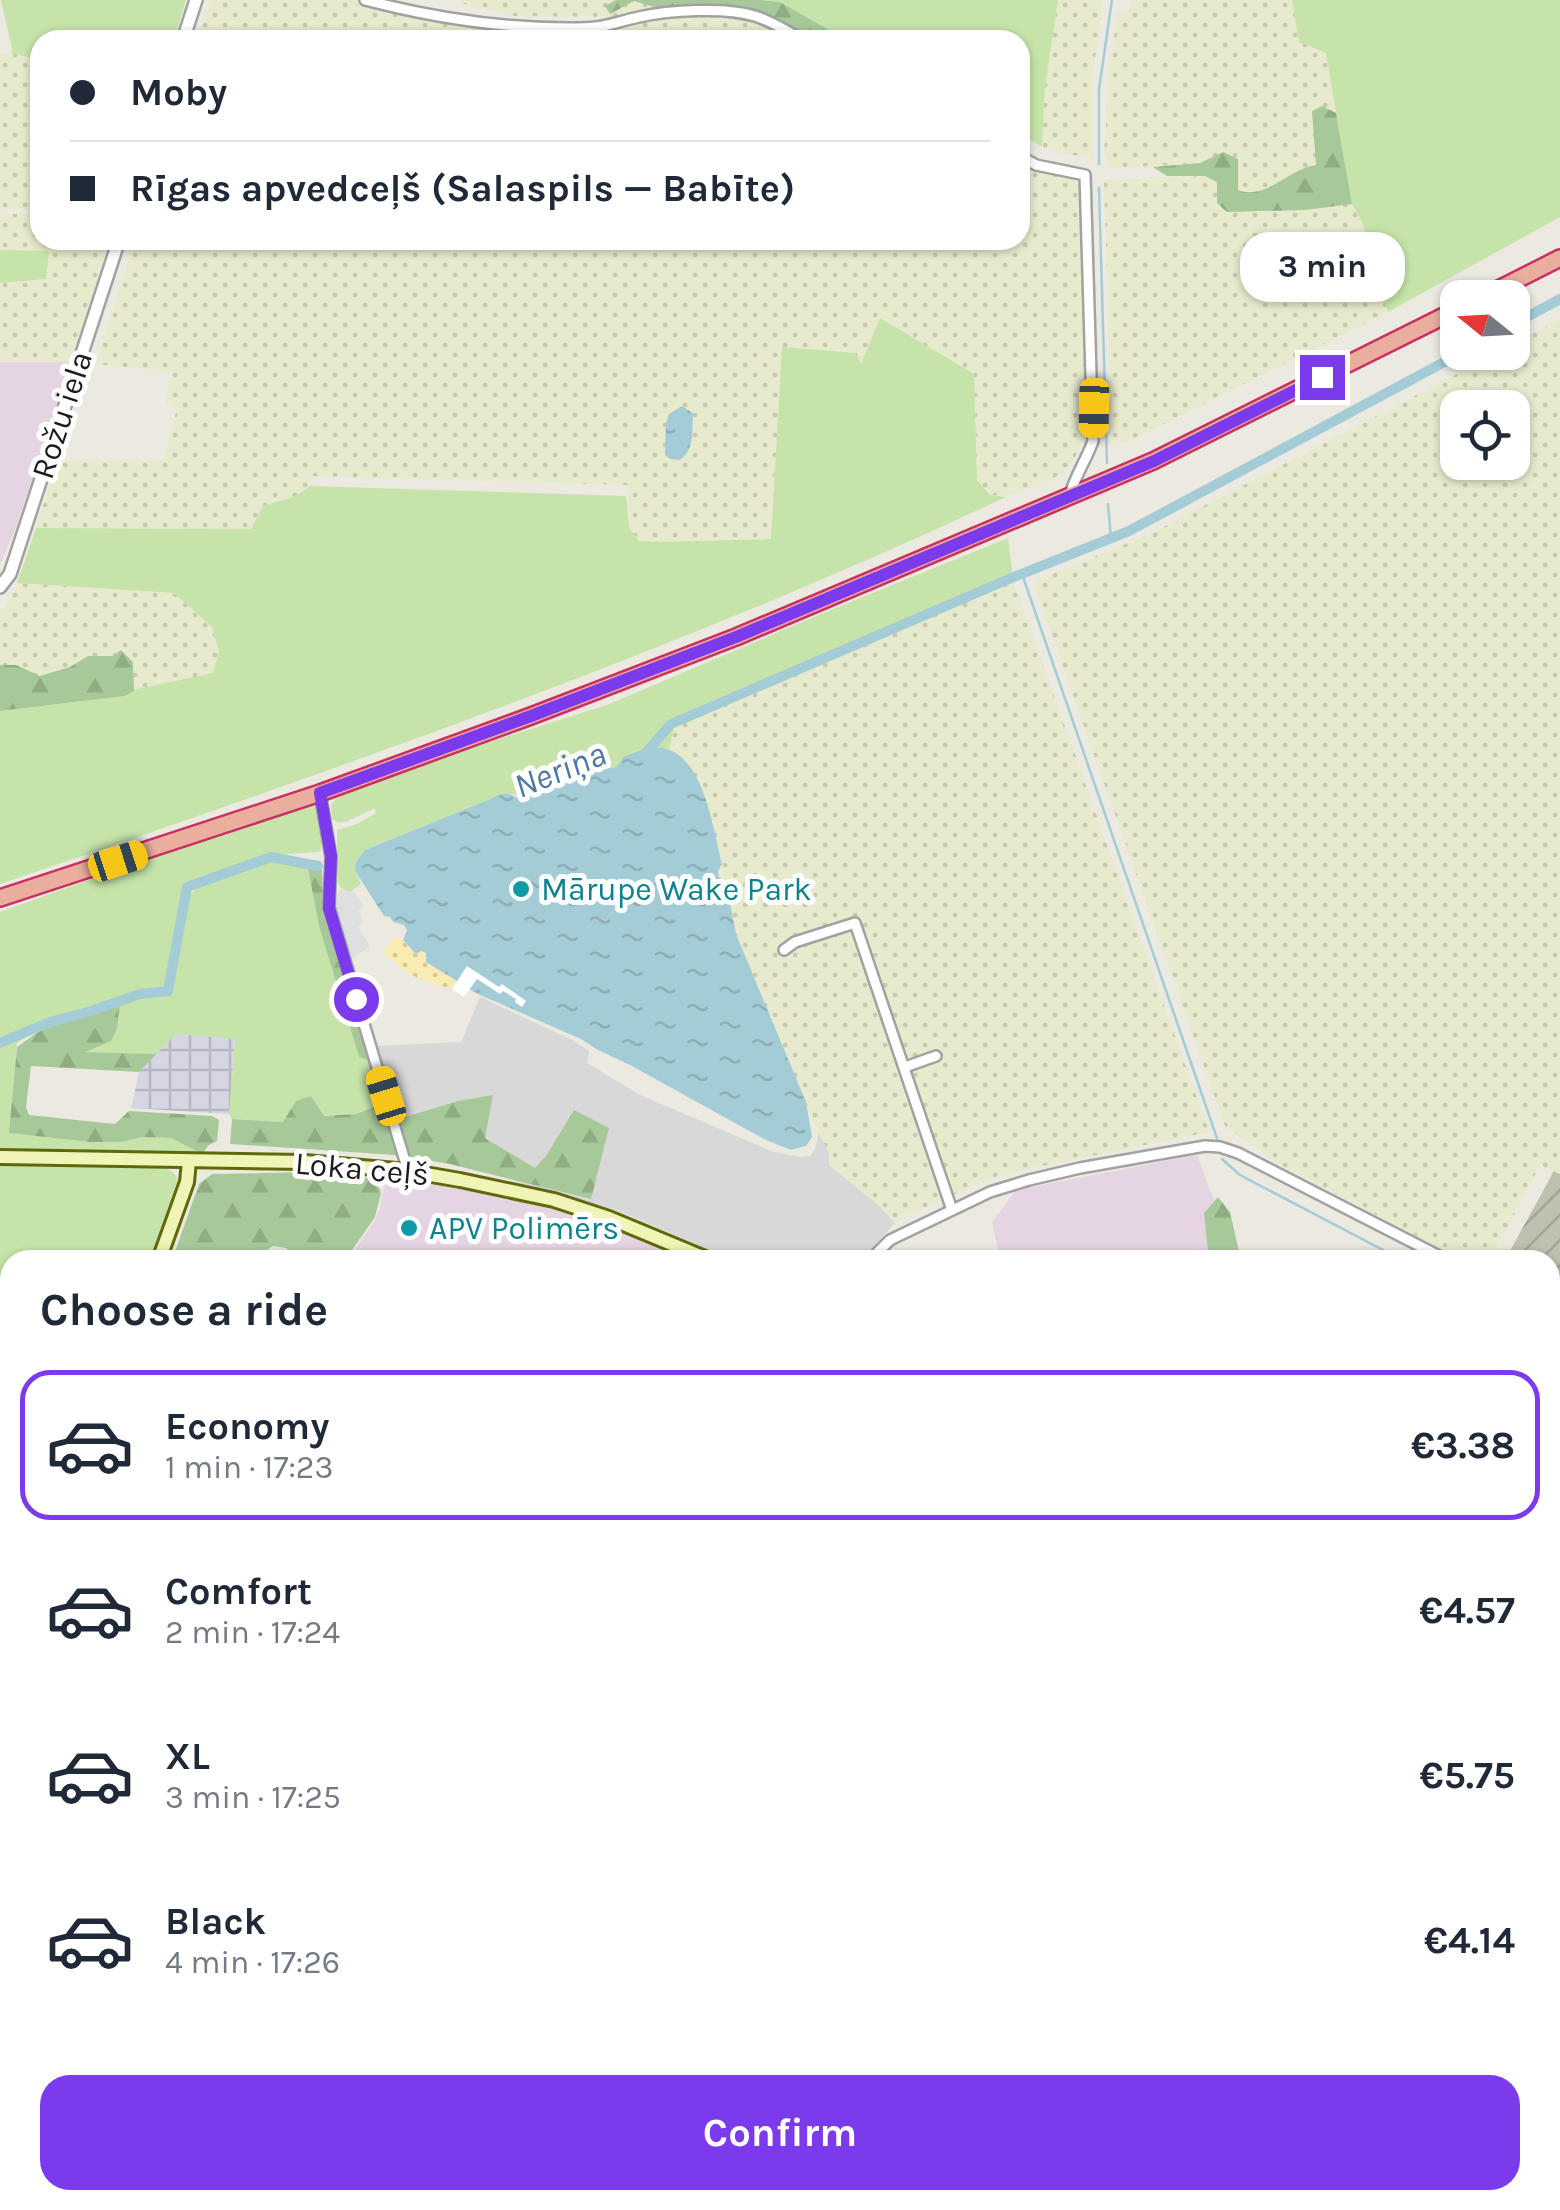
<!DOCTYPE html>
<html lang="en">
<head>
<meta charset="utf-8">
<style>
  :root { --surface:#fff; --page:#f6f6f7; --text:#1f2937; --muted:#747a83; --line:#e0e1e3; --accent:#7c3aed }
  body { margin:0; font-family:Karla,sans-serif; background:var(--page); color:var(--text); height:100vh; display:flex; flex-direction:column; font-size:38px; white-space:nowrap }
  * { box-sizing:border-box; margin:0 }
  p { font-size:32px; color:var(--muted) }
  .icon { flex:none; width:55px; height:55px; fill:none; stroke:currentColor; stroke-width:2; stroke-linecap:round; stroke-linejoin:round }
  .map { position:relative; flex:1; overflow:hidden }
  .side { position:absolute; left:0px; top:1250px; width:1560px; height:960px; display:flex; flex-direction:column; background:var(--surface); border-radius:30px 30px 0 0; box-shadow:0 2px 8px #0004 }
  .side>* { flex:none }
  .guide { position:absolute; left:30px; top:30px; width:1000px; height:220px; border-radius:30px; box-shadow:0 2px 8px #0004; display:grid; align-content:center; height:220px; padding:0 40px; background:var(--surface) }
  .needle { width:65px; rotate:288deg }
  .controls { position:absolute; left:1440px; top:280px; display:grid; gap:20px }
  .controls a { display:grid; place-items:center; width:90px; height:90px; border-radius:20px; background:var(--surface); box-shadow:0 2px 8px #0004; font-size:50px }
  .end { position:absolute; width:45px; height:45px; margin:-22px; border:12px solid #7c3aed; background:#fff; box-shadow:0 0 0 5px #fff }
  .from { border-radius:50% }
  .bubble { position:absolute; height:70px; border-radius:30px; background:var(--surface); box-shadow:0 2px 8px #0004; font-size:32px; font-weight:700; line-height:70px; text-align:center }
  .car { position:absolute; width:30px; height:60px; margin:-30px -15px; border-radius:12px; box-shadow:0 0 8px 2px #0007; background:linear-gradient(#f5c518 24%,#345 0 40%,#f5c518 0 76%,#345 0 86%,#f5c518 0) }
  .guide b { display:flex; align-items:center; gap:35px; height:95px; font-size:38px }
  .guide b+b { border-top:2px solid var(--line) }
  .guide i { width:25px; height:25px; background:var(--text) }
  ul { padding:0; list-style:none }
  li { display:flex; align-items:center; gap:30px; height:150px; margin:0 20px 15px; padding:0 20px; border:5px solid transparent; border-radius:30px }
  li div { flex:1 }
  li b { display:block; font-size:38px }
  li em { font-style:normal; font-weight:700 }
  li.current { border-color:var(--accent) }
  li>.icon { width:90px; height:90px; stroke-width:1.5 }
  h2 { padding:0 40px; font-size:45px; line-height:120px }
  .cta { display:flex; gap:20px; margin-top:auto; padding:20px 40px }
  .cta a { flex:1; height:115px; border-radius:30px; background:var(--accent); color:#fff; font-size:40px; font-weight:700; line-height:115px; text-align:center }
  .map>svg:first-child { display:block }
  .residential { fill:#d9d8d8 }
  .industrial { fill:#e5d4e2 }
  .education { fill:#fcfcda }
  .construction { fill:url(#construction-furrows) }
  .farmland { fill:url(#farmland-dots); fill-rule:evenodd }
  .grass { fill:#c6e4aa }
  .forest { fill:url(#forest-firs) }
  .sand { fill:url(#sand-dots) }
  .parking { fill:#dfdfdf }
  .plaza { fill:url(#plaza-grid) }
  .water { fill:url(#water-ripples) }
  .pier { fill:#fff }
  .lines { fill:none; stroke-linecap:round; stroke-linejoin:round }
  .stream { stroke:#a4ccd7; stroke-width:2.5 }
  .canal { stroke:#a4ccd7; stroke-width:10 }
  .minor-casing { stroke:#a2a2a2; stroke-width:14 }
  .tertiary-casing { stroke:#a2a2a2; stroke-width:16 }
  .secondary-casing { stroke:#5f690c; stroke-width:18 }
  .trunk-casing { stroke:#ca2f64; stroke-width:20 }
  .minor { stroke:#fff; stroke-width:9 }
  .tertiary { stroke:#fff; stroke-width:11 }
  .secondary { stroke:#f1f4b7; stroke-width:12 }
  .trunk { stroke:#eaae9e; stroke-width:15 }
  .route { stroke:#7c3aed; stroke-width:12 }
  .culture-dot { fill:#0f9aa8; stroke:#fff; stroke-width:4 }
  .labels { text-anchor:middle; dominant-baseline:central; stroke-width:10; stroke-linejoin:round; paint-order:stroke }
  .street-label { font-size:32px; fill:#1b1b1b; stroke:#fff }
  .culture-label { font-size:32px; fill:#0d838f; stroke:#fff; text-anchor:start }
  .water-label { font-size:35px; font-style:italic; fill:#4f79a4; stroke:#fff }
</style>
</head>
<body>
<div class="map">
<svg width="1560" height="2210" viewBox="0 0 1560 2210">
  <defs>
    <pattern id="construction-furrows" width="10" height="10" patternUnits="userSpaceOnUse" patternTransform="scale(2.5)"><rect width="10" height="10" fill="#c0c0ae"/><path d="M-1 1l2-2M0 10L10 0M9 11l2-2" fill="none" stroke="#a4a495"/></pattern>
    <pattern id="farmland-dots" width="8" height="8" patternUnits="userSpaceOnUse" patternTransform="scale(2.5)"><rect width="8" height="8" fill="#e8eacd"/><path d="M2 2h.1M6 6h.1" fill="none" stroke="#c6c8af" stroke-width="1.8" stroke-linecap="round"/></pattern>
    <pattern id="forest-firs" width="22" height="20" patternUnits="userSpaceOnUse" patternTransform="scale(2.5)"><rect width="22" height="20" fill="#a7c999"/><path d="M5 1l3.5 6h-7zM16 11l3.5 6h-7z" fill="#8fac83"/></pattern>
    <pattern id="sand-dots" width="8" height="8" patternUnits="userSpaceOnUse" patternTransform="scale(2.5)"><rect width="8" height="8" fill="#faebb2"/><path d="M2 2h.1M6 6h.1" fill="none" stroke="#d6c998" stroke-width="1.8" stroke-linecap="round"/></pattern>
    <pattern id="plaza-grid" width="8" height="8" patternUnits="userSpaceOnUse" patternTransform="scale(2.5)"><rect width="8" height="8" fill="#d6d6e2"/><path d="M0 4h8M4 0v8" fill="none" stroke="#b7b7c1"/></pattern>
    <pattern id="water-ripples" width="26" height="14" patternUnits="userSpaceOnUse" patternTransform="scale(2.5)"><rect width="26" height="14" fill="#a4ccd7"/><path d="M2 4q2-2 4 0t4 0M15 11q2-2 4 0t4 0" fill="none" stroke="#8dafb8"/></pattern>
  </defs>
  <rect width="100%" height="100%" fill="#ece9e1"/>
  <g class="residential">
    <path d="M480 997 572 1040 589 1051 587 1063 640 1095 774 1152 799 1157 810 1156 815 1149 819 1133 829 1153 895 1223 861 1260H733L617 1210 527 1186 510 1179 450 1164 409 1157 377 1046 461 1042Z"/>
    <path d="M0 1861H10V2111L0 2133Z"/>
    <path d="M550 2200H623L647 2210H546Z"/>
    <path d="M803 2200H965L989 2210H798Z"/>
    <path d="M1009 2200H1207L1205 2210H1031Z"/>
  </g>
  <g class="industrial">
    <path d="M0 362H71L15 530 0 564Z"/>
    <path d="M1197 1155 1219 1214 1223 1260H996L1000 1258 992 1222 1016 1190Z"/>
    <path d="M387 1176 562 1208 693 1260H343L352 1254 372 1225 379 1211Z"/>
  </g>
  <path class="education" d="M10 1372V1526L3 1524 0 1530V1373Z"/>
  <g class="construction">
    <path d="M1554 1171 1560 1174V1283L1551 1301 1550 1260H1505Z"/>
    <path d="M3 1524 10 1526V1615L0 1612V1530Z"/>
  </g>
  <g class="farmland">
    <path d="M210 0H381L438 14 499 20 604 25 625 20 639 11 606 20 609 15 600 17 513 16 461 3V0H705L691 13 754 23 793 40H198Z"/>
    <path d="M1058 0H1103L1093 74V156L1066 155 1042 147 1045 88Z"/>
    <path d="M1131 0H1292L1299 42 1326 52 1352 204 1363 224 1388 312 1126 443 1112 440 1104 180 1204 176 1197 164 1111 168 1104 154 1109 70 1118 12 1129 11Z"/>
    <path d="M0 53H11L40 60V210L0 208Z"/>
    <path d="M1020 162 1043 172 1079 179 1088 424 1074 461 1064 471 1051 480 1006 496 990 495 977 480 974 374 860 365 782 348 771 539 659 542 639 541 629 528 627 485 312 476 310 486 295 498 278 500 252 529 36 528 57 461 164 460 177 408 166 403 168 386 173 372 96 364 135 240H1020Z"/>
    <path d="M0 214H40V240H109L71 362H0V283L45 279 48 251 0 250Z"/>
    <path d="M1560 319V1174L1540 1165 1491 1259 1462 1260 1275 1162 1225 1126 1033 582 1152 533 1497 353 1512 352 1513 344ZM1458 408H1512V462H1458Z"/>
    <path d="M1013 580 1209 1132 1002 1174 905 1216 895 1223 889 1214 829 1165V1153L813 1121 736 934 726 883 719 877 717 870 722 864 685 761 669 749 673 728Z"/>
    <path d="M17 583 174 593 212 627 219 650 214 673 137 689 125 696 0 711V610L6 609Z"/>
    <path d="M699 2200H768L791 2210H695Z"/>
  </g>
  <g class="grass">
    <path d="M1 0H186L174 40H40V60L11 53 12 49Z"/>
    <path d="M759 0H1058L1045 88 1042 147 1020 134V40H847L780 2Z"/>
    <path d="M1292 0H1560V217L1388 312 1363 224 1352 204 1326 53 1299 42Z"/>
    <path d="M0 250 49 251 46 279 0 283Z"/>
    <path d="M880 318 974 374 977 480 990 495 1006 497C681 650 340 768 0 884V711L125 696 137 689 213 673 219 651 212 627 174 593 17 583 36 528 251 529 263 506C282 499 294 500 310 486L626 496 629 528 639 541 659 542 771 539 782 347 856 353 861 364Z"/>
    <path d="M1008 538 1013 580 674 728 669 749C640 746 637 754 614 768 582 764 546 779 524 800L514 794 500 795 365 850 355 871 361 884 350 892 342 889 338 884 337 830 357 824 376 813 375 808 348 821 338 823 332 819 331 805 335 800 350 791 486 743 607 705 816 616Z"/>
    <path d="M310 800 316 803 323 837 320 852 272 855 186 885 168 982 164 988 140 992 91 1010 51 1020 17 1043 10 1133 90 1142H121L142 1137 171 1138 202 1154 0 1149V912Z"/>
    <path d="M275 859 308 869 319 926 359 1057 370 1061 384 1103 356 1114 324 1116 296 1101 284 1122 232 1119 229 1114 235 1040H171L158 1054 83 1052 100 1044 117 1029 120 1003 139 995 170 990 189 896 199 885Z"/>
    <path d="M0 1163 160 1166C172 1170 176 1173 180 1185L155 1260H10V1373H0Z"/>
    <path d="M1550 1974 1560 1975V2196L1543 2210H1230L1233 2200H1550Z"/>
    <path d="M10 2111V2200H72L68 2210H0V2133Z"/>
    <path d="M145 2200H217L239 2210H141Z"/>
  </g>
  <g class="forest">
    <path d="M616 0H759L780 2 847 40H793L754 23 666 7 658 8 634 1 610 14 605 6Z"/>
    <path d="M1322 106 1336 113 1352 204 1305 210 1227 212 1217 203V182L1205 176H1167L1153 167 1200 163 1223 152 1238 159V190C1265 201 1290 168 1316 165L1312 111Z"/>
    <path d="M121 650 133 662 134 691 125 696 0 711V665H16L40 676 70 667 88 656H113Z"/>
    <path d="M308 869 322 870 324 905 370 1061 359 1057 319 926Z"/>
    <path d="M120 1003 117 1029 111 1041 85 1052 158 1054 139 1072 31 1066 26 1107 29 1115 115 1124 129 1111 212 1116 219 1120 217 1141 209 1145 202 1154 171 1138 142 1137 121 1142H90L9 1133 17 1047 51 1023Z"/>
    <path d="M493 1095 485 1138 535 1168 546 1156 574 1110 609 1128 591 1199 450 1164 395 1155 230 1144 232 1119 283 1122 296 1101 311 1096 324 1116 356 1114 384 1103 389 1122 458 1101Z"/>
    <path d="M314 1172 376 1179 381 1193 375 1217 350 1253 338 1260H299L286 1248 273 1246 251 1260H172L199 1184 212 1174Z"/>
    <path d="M1218 1197 1230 1212 1241 1260H1209L1204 1213Z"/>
    <path d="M368 2200H474L470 2210H378Z"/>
  </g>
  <path class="sand" d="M395 938 403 940 415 954 421 951 426 953V962L457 981 449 989 411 975 382 952Z"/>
  <path class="parking" d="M342 889 350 892 353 890 364 907 358 910 363 921 358 927 370 946 352 959 331 903Z"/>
  <path class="plaza" d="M180 1034 235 1039 229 1114 131 1108 139 1072 171 1039Z"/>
  <g class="water">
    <path d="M682 406 693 413C692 431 695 449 680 460L670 459 665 455 666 423 669 414Z"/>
    <path d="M650 747C656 748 662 747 667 749 705 761 713 830 722 864L718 871 719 877 726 883 736 934 806 1102 812 1137 806 1146 791 1150 766 1140 630 1065 598 1050 581 1039 478 994 426 962V953L421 951 416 954 403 940 407 930 404 925 393 922 390 917 384 916 355 871 356 862 365 850 500 795C512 791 513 798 524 800 540 785 572 768 597 766 602 766 608 769 613 768 619 767 620 762 623 757Z"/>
  </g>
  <path class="pier" d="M467 966 499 987 502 984 526 1001 522 1007 515 1002 516 999 503 991 500 994 477 979 464 997 452 989Z"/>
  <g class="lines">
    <g class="stream">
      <path d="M1099 164V89L1112 0"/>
      <path d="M1099 188 1107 463"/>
      <path d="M1108 504 1111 538"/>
      <path d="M1022 574 1218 1141"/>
      <path d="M1222 1159 1240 1175 1402 1260"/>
      <path d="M1550 1337 1560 1342"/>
    </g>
    <g class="canal">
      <path d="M1512 325 1560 299"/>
      <path d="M642 757 671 724 1009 579 1129 531 1463 352"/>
      <path d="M0 1043 50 1022 91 1011 140 994 168 991 187 887 271 857 318 866"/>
    </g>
    <g class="minor-casing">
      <g id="minor">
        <path d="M365 0C434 18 508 29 579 28 606 28 615 22 639 17 669 10 726 7 755 16 772 21 788 32 803 40"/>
        <path d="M1020 156 1036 165 1085 175 1093 441C1086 461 1074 477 1069 498"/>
        <path d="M320 793 331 857 329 907 408 1171"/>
        <path d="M784 950 795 942 855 923 952 1210"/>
        <path d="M905 1067 936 1056"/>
        <path d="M870 1260 890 1240 990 1192 1029 1180 1080 1168 1205 1146 1220 1147 1238 1153 1447 1260"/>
        <path d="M1550 1313 1560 1319"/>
        <path d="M0 1668H10"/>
        <path d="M239 2200 261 2210"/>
        <path d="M637 2200 661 2210"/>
        <path d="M985 2200 1008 2210"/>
        <path d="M132 2210 137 2200"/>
        <path d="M310 2210 311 2200"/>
        <path d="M540 2210 544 2200"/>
      </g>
    </g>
    <g class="tertiary-casing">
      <g id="tertiary">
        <path d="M183 40 196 0"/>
        <path d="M0 587 10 574 119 240"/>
      </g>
    </g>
    <g class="secondary-casing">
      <g id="secondary">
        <path d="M0 1157 305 1162 408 1171 460 1180 554 1200 609 1218 710 1260"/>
        <path d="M159 1260 187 1182 189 1161"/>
        <path d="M0 1801 10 1756"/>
        <path d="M1218 2210 1220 2200"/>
      </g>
    </g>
    <g class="trunk-casing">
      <g id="trunk">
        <path d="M1481 298 1560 258"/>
        <path d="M0 898 320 793 531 716 736 637 1153 461 1458 309"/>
      </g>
    </g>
    <use href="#minor" class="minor"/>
    <use href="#tertiary" class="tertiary"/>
    <use href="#secondary" class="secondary"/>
    <use href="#trunk" class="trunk"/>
  </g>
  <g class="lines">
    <path class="route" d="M356 999 329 908 331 856 320 793 531 716 736 637 1154 461 1322 377"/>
  </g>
  <g class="culture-dot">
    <circle cx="521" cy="889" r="10"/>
    <circle cx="409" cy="1228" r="10"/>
  </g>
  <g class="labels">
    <g class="street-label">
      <text transform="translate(62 415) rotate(-72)">Rožu iela</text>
      <text transform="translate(362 1169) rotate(5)">Loka ceļš</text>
    </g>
    <g class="culture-label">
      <text x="541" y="889">Mārupe Wake Park</text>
      <text x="429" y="1228">APV Polimērs</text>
    </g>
    <g class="water-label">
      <text transform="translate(560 770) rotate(-22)">Neriņa</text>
    </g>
  </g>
</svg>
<div class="controls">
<a><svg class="needle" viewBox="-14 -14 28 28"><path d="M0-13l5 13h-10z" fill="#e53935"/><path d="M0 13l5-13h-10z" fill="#747a83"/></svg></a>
<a><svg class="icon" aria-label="locate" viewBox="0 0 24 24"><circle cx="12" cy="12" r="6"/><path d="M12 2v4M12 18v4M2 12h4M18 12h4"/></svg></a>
</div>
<i class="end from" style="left:356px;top:999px"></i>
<i class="end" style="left:1322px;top:377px"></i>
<div class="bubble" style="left:1240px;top:232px;width:165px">3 min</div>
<i class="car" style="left:1094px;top:408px;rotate:181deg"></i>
<i class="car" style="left:118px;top:861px;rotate:72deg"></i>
<i class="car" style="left:386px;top:1096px;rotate:343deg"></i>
<div class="guide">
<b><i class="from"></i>Moby</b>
<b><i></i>Rīgas apvedceļš (Salaspils — Babīte)</b>
</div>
<section class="side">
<h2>Choose a ride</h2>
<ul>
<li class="current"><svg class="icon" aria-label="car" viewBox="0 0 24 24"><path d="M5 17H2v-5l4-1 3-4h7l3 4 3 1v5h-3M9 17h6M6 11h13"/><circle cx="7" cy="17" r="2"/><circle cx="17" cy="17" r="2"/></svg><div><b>Economy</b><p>1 min · 17:23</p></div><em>€3.38</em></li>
<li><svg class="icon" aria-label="car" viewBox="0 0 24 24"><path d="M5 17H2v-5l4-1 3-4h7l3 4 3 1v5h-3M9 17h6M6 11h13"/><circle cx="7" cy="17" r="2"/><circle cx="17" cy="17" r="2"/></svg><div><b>Comfort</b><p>2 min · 17:24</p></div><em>€4.57</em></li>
<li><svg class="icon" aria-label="car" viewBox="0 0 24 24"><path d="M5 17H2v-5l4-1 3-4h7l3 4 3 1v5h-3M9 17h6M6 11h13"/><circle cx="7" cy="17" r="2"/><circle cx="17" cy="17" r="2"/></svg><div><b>XL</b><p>3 min · 17:25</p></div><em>€5.75</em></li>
<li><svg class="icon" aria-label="car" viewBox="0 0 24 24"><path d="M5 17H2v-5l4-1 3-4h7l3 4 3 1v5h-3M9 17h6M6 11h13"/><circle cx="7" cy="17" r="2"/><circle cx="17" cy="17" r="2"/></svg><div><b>Black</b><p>4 min · 17:26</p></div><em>€4.14</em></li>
</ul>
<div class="cta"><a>Confirm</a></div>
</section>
</div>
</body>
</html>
